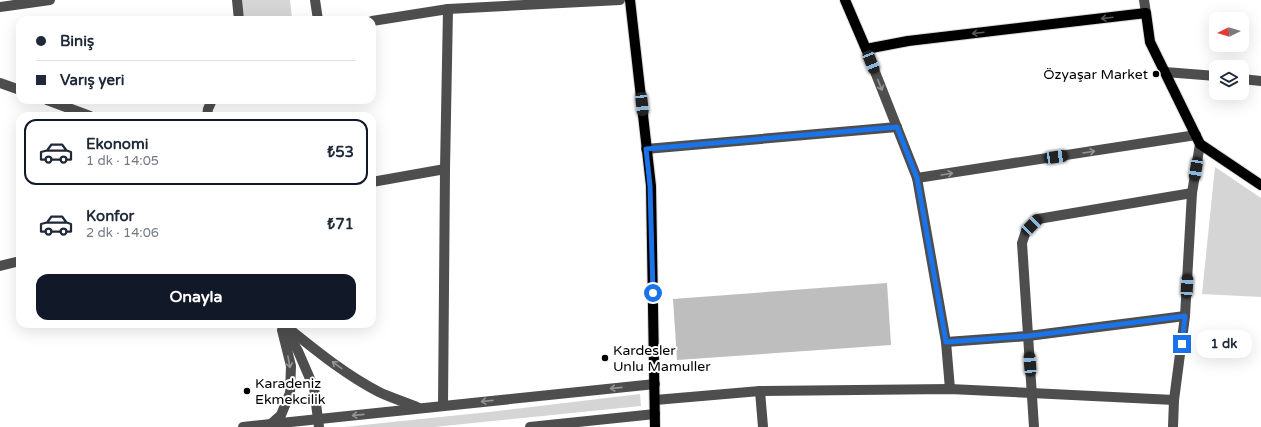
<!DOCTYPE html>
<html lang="tr">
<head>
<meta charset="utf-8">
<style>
  :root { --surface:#fff; --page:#f6f6f7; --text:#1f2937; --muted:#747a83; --line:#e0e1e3; --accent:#111827 }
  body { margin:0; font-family:"Varela Round",sans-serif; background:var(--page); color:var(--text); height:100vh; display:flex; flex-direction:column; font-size:15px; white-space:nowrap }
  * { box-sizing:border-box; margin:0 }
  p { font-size:13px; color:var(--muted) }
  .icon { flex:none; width:22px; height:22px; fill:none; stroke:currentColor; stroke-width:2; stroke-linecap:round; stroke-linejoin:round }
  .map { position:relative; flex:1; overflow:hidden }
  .sheet { position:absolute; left:16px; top:112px; width:360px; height:216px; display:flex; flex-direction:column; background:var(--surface); border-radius:12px; box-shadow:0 4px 16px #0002 }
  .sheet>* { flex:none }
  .top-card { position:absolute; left:16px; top:16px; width:360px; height:88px; border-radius:12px; box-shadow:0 4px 16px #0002; display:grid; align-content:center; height:88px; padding:0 20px; background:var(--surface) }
  .needle { width:26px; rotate:265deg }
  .buttons { position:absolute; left:1209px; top:12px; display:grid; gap:8px }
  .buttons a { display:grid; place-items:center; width:40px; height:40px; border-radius:8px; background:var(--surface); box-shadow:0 4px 16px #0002; font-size:20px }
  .end { position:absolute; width:18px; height:18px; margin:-9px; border:5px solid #1a73e8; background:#fff; box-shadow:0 0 0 2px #fff }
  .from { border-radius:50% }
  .bubble { position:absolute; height:28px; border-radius:12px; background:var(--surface); box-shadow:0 4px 16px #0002; font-size:13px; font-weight:700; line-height:28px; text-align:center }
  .car { position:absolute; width:12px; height:24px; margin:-12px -6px; border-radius:5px; box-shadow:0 0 3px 1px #0007; background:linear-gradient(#222 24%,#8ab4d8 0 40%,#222 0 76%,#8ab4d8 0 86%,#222 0) }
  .top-card b { display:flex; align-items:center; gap:14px; height:38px; font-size:15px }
  .top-card b+b { border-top:1px solid var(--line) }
  .top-card i { width:10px; height:10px; background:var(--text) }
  ul { padding:7px 0 0; list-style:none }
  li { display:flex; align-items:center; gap:12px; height:66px; margin:0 8px 6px; padding:0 12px; border:2px solid transparent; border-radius:12px }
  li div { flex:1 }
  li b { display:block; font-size:15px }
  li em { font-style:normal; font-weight:700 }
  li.on { border-color:var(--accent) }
  li>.icon { width:36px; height:36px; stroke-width:1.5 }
  .action { display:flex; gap:8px; margin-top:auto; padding:8px 20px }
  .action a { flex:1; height:46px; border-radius:12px; background:var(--accent); color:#fff; font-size:16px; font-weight:700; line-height:46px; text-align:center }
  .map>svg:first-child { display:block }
  .green { fill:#d5d5d5 }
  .building { fill:#bebebe }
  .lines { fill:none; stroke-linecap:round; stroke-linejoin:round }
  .major-casing { stroke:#dbdbdb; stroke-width:12 }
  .minor { stroke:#4e4e4e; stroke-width:10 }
  .major { stroke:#000; stroke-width:10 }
  .oneway { stroke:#595959 }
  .oneway2 { stroke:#959595 }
  .route { stroke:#1a73e8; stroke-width:5 }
  .poi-dot { fill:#000; stroke:#fff; stroke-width:1.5 }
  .labels { text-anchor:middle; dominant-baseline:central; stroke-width:4; stroke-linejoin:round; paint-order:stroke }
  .poi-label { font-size:14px; fill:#000; stroke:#fff; text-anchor:start }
</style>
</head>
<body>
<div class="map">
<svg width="1261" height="427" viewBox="0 0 1261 427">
  <rect width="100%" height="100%" fill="#fff"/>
  <g class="green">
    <path d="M240 0H290L292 19 242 20Z"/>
    <path d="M1215 167 1261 198V297L1202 294Z"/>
    <path d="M640 394 641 406 434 427H344L489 412Z"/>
  </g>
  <path class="building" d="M887 283 891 345 677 360 673 299Z"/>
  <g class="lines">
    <g class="major-casing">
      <g id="major">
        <path d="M630 0 651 186 655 427"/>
        <path d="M845 0 866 49 908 41 1146 13 1150 42 1200 144 1261 185"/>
      </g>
    </g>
    <g class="minor">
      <path d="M237 0 239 20"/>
      <path d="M315 0 318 20"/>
      <path d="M1144 0 1146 13"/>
      <path d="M0 7 50 0"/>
      <path d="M372 21 448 9 620 0"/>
      <path d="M866 49 917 178 1196 135"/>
      <path d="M1165 72 1216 76"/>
      <path d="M1242 79 1261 81"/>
      <path d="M0 83 20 90"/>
      <path d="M47 100 90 116"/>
      <path d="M207 116 208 109 212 100"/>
      <path d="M646 149 897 127"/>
      <path d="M917 178 946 342 1028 336 1185 316"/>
      <path d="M372 182 445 169 448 9"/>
      <path d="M0 266 20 261"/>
      <path d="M283 324C313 348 344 374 379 392 391 398 406 402 419 408"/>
      <path d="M285 329 298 351 314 388 319 427"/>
      <path d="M946 342 950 389"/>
      <path d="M760 391 763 427"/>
      <path d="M655 400 760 391 950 389 1174 400"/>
      <path d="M443 406 445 169"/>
      <path d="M271 424 281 415 290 393 291 366 282 330"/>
      <path d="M243 427 655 384"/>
      <path d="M530 427 655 414"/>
      <path d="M1034 427 1022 243 1026 231 1038 219 1192 193"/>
      <path d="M1173 427 1174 400 1185 316 1192 193 1200 144"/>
    </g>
    <use href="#major" class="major"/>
  </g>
  <defs><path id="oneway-shaft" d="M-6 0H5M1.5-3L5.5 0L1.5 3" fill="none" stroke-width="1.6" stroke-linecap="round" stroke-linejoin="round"/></defs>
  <g class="oneway">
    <use href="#oneway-shaft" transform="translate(1107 18) rotate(173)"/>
    <use href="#oneway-shaft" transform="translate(978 33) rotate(173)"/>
  </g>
  <g class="oneway2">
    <use href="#oneway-shaft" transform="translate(880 85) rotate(68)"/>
    <use href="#oneway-shaft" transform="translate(1089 152) rotate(-9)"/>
    <use href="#oneway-shaft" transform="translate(947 174) rotate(-9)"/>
    <use href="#oneway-shaft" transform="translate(289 362) rotate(80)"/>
    <use href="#oneway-shaft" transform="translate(337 365) rotate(-144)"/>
    <use href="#oneway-shaft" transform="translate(616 388) rotate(174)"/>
    <use href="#oneway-shaft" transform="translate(487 401) rotate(174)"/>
    <use href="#oneway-shaft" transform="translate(358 415) rotate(174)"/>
  </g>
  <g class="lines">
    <path class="route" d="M653 293 650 186 646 149 897 127 917 178 946 342 1028 336 1185 316 1182 344"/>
  </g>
  <g class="poi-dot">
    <circle cx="1156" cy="74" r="4"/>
    <circle cx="605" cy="358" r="4"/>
    <circle cx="247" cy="391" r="4"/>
  </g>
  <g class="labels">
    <g class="poi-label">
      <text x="1148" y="74" text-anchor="end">Özyaşar Market</text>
      <text x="613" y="350">Kardesler<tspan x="613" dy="16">Unlu Mamuller</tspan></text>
      <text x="255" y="383">Karadeniz<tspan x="255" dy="16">Ekmekcilik</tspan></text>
    </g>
  </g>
</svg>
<div class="buttons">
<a><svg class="needle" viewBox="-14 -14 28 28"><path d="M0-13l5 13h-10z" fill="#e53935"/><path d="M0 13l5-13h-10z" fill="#747a83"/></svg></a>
<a><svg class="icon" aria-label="layers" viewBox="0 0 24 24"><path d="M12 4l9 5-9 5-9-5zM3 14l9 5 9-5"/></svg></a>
</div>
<i class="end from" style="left:653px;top:293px"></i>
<i class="end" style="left:1182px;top:344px"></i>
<div class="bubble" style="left:1196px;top:330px;width:56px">1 dk</div>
<i class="car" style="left:871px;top:62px;rotate:158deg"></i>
<i class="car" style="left:642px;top:104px;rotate:174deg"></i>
<i class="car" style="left:1056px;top:157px;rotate:82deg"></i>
<i class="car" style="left:1196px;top:169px;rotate:189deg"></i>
<i class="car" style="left:1032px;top:225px;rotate:45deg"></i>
<i class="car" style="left:1187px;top:286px;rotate:3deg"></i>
<i class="car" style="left:1030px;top:364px;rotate:356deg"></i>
<div class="top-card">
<b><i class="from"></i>Biniş</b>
<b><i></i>Varış yeri</b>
</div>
<section class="sheet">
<ul>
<li class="on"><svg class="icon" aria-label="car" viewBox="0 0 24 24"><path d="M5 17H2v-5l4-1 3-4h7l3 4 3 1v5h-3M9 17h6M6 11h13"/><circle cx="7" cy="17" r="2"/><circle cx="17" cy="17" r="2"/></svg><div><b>Ekonomi</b><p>1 dk · 14:05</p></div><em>₺53</em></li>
<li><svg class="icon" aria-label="car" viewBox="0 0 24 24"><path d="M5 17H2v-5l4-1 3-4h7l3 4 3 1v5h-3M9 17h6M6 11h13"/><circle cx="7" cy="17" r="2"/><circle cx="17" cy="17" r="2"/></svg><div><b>Konfor</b><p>2 dk · 14:06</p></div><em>₺71</em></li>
</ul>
<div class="action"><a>Onayla</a></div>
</section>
</div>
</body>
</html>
